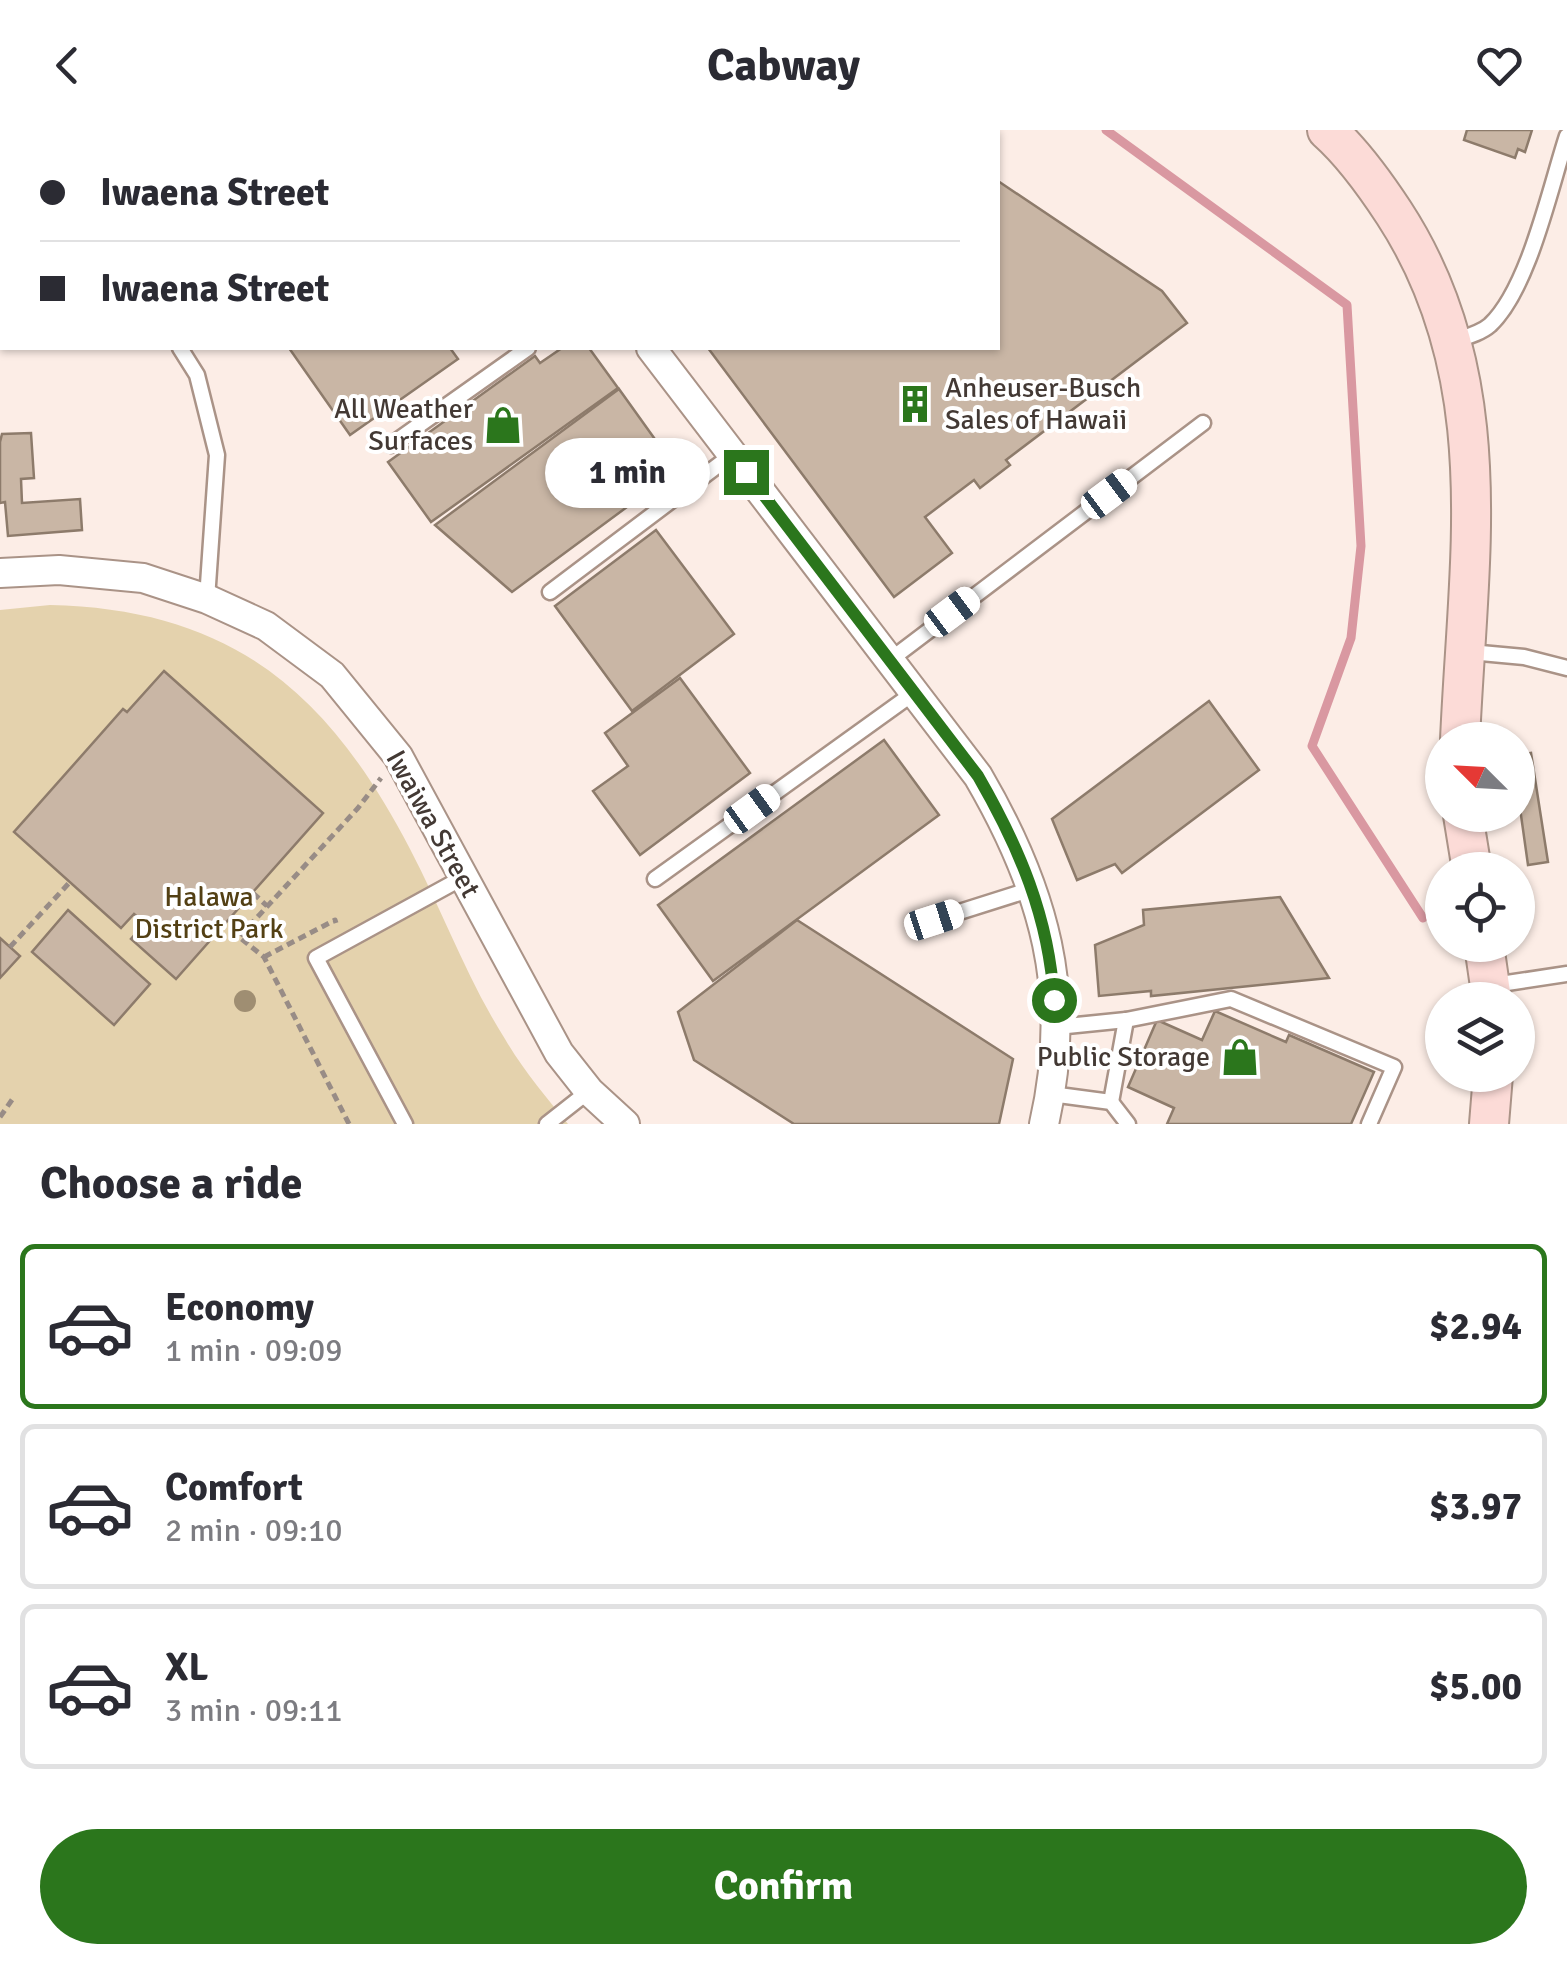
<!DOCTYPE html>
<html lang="en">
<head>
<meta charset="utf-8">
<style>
  :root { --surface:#fff; --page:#f7f7f7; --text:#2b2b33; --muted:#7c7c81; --line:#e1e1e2; --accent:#2b761c }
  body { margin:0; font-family:Signika,sans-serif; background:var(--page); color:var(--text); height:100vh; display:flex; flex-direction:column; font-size:38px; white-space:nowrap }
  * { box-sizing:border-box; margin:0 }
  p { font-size:32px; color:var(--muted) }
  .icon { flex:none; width:55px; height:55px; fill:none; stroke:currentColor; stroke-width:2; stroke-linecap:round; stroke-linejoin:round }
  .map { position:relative; height:994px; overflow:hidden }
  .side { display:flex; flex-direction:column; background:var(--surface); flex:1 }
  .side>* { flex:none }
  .hud { position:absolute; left:0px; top:0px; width:1000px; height:220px; box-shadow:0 2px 8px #0004; display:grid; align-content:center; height:220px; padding:0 40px; background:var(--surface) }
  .needle { width:65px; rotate:294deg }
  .controls { position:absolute; left:1425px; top:592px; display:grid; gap:20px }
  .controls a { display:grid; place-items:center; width:110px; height:110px; border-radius:50%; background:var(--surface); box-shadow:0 2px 8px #0004; font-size:50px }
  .end { position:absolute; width:45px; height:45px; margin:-22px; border:12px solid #2b761c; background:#fff; box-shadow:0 0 0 5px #fff }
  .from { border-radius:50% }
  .bubble { position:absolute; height:70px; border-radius:35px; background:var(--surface); box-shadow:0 2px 8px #0004; font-size:32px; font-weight:700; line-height:70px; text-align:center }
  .car { position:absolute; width:30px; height:60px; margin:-30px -15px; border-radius:12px; box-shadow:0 0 8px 2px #0007; background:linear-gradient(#fff 24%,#345 0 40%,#fff 0 76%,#345 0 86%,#fff 0) }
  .hud b { display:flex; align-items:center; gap:35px; height:95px; font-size:38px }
  .hud b+b { border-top:2px solid var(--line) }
  .hud i { width:25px; height:25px; background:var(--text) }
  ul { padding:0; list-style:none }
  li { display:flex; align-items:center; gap:30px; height:165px; margin:0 20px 15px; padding:0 20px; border:5px solid var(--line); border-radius:15px }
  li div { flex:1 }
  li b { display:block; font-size:38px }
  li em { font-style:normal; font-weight:700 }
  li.active { border-color:var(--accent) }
  li>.icon { width:90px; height:90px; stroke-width:1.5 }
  h2 { padding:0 40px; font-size:45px; line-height:120px }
  .button { display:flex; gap:20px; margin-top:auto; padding:20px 40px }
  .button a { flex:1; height:115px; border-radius:60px; background:var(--accent); color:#fff; font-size:40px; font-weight:700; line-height:115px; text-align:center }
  header { display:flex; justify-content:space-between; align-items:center; height:130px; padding:0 40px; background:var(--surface); font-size:45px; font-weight:700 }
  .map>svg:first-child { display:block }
  .green { fill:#e4d2ad }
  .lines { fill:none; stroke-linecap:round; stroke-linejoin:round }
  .stream { stroke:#d998a1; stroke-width:9 }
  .building { fill:#c9b6a5; stroke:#8d7b6b; stroke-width:2.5 }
  .lane-casing { stroke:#aa9387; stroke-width:19 }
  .street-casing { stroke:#aa9387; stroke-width:32 }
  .secondary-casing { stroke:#aa9387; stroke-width:42 }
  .path { stroke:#988c86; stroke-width:5; stroke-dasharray:8 5; stroke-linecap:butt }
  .lane { stroke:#fff; stroke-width:14 }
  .street { stroke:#fff; stroke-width:28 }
  .secondary { stroke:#fcdbd7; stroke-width:38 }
  .tree { fill:#9f8e72 }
  .route { stroke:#2b761c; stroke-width:12 }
  .labels { text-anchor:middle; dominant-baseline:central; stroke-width:8; stroke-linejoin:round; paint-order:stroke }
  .poi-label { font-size:28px; fill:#433934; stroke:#fff; text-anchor:end }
  .street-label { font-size:28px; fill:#433934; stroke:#fff }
  .park-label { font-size:28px; fill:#534014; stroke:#fff }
</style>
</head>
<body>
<header><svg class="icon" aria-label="back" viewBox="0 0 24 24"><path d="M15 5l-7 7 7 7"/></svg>Cabway<svg class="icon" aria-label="heart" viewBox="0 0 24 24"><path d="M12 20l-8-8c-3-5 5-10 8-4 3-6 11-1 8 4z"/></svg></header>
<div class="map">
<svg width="1567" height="994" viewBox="0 0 1567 994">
  <rect width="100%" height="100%" fill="#fcede6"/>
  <path class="green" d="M50 475C232 479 329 563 410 719 443 782 467 849 505 909 523 940 546 967 568 994H0V480Z"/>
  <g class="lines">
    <path class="stream" d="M1106 0 1347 175 1361 416 1351 508 1312 616 1423 788"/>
  </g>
  <g class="building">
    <path d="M663 0H827L659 2Z"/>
    <path d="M828 0H928L931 2H825Z"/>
    <path d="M1467 0H1532L1525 22 1518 19 1515 28 1464 10Z"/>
    <path d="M998 51 1162 161 1187 193 1006 330 1010 335 980 358 974 350 925 387 952 423 894 467 708 218H998Z"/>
    <path d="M289 218H450L458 229 350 305Z"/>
    <path d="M562 218H589L618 258 431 392 388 332 535 226 540 233Z"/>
    <path d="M619 259 677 340 512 462 435 395Z"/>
    <path d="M31 303 34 348 21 349 22 373 80 369 82 400 8 406 5 372 0 373V312L2 304Z"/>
    <path d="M656 400 734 504 632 581 555 476Z"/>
    <path d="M164 541 323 683 176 849 131 809 145 793 134 784 121 798 14 702 123 579 127 582Z"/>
    <path d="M680 548 750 643 640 725 593 661 628 636 605 603Z"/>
    <path d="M1209 571 1259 640 1122 743 1115 734 1077 750 1052 689Z"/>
    <path d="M884 610 939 685 713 851 658 775Z"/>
    <path d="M1531 623 1548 732 1528 735 1518 664V625Z"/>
    <path d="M1280 767 1329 848 1151 866V861L1099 866 1095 815 1144 795 1143 780Z"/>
    <path d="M68 780 150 854 114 895 32 822Z"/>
    <path d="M797 790 1013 929 999 994H794L694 930 678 882Z"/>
    <path d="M0 808 20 826 0 848Z"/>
    <path d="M1215 881 1286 912 1289 905 1374 942 1351 994H1167L1174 978 1128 957 1157 890 1202 910Z"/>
  </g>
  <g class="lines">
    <g class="lane-casing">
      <g id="lane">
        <path d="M7 0 9 2"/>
        <path d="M1454 211C1466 207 1481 203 1490 195 1529 158 1550 58 1567 6"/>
        <path d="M180 218 197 245 217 325 207 469"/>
        <path d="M391 315 528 218"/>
        <path d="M550 462 733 324"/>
        <path d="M1470 522 1524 527 1567 538"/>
        <path d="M890 530 1203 293"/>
        <path d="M655 749 915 562"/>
        <path d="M934 790 1032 759"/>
        <path d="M1494 855 1567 844"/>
        <path d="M1057 897 1126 890 1231 869 1394 937 1369 994"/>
        <path d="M1051 964 1111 972 1128 994"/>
        <path d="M1111 972 1126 890"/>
        <path d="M405 994 316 828 464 747"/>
        <path d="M547 994 589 961"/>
      </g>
    </g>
    <g class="street-casing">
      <g id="street">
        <path d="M494 0 495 2"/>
        <path d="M651 218 978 646C1044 759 1074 864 1044 994"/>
        <path d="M0 443 59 440 143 448 207 469 266 496 332 545 398 626 559 923 589 961 625 994"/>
      </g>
    </g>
    <g class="secondary-casing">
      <g id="secondary">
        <path d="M1327 0C1353 23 1375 54 1394 83 1501 247 1468 426 1460 610"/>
        <path d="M1463 685 1472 740"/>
        <path d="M1484 815 1492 870"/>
        <path d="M1489 994 1493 945"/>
      </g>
    </g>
    <g class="path">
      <path d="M253 763 267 776"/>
      <path d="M10 817 70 752"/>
      <path d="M264 827 335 790 336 793"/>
      <path d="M0 987 14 967"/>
      <path d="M349 994 264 827 239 807 358 678 381 648"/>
    </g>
    <use href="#lane" class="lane"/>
    <use href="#street" class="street"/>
    <use href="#secondary" class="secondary"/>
  </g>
  <circle class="tree" cx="245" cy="871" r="11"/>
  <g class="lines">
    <path class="route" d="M746 342 978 646C1019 717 1049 787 1054 870"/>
  </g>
  <defs>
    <g id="building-bare" transform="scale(3)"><path d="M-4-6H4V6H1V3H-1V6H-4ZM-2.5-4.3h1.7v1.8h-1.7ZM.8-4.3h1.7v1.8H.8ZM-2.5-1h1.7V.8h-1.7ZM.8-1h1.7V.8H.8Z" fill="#2b761c" stroke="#fff" stroke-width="2.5" paint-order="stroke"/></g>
    <g id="shop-bare" transform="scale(3)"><path d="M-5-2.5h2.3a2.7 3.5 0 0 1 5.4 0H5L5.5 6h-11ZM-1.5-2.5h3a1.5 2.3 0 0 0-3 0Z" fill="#2b761c" stroke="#fff" stroke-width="2.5" paint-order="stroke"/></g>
  </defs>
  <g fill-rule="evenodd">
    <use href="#building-bare" x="915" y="274"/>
    <use href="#shop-bare" x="503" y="295"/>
    <use href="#shop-bare" x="1240" y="927"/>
  </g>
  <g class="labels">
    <g class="poi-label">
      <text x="945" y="258" text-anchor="start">Anheuser-Busch<tspan x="945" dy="32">Sales of Hawaii</tspan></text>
      <text x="473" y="279">All Weather<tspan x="473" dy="32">Surfaces</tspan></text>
      <text x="1210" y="927">Public Storage</text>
    </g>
    <g class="street-label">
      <text transform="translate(433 694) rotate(61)">Iwaiwa Street</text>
    </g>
    <g class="park-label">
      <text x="209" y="767">Halawa<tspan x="209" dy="32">District Park</tspan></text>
    </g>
  </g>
</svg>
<div class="controls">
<a><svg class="needle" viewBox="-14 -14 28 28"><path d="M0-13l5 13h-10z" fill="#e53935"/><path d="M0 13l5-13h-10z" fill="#7c7c81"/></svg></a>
<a><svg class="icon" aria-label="locate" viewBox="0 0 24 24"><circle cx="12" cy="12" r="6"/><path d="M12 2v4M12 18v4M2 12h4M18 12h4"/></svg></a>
<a><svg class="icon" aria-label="layers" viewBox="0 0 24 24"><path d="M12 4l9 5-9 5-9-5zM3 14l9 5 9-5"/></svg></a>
</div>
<i class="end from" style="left:1054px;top:870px"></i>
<i class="end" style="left:746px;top:342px"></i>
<div class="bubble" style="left:545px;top:308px;width:165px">1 min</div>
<i class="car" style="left:1109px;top:364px;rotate:53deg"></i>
<i class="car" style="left:952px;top:482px;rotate:53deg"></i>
<i class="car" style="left:752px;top:679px;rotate:54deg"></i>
<i class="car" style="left:934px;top:790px;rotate:72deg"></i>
<div class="hud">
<b><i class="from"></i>Iwaena Street</b>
<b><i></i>Iwaena Street</b>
</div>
</div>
<section class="side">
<h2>Choose a ride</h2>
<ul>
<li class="active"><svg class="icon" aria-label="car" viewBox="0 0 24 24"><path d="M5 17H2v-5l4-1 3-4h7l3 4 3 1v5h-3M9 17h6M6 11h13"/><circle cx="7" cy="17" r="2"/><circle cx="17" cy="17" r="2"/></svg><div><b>Economy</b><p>1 min · 09:09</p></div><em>$2.94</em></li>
<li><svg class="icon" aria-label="car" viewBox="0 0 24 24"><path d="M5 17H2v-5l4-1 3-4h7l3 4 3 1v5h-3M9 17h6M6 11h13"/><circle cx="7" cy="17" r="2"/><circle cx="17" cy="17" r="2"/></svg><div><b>Comfort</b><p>2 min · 09:10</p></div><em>$3.97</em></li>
<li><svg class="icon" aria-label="car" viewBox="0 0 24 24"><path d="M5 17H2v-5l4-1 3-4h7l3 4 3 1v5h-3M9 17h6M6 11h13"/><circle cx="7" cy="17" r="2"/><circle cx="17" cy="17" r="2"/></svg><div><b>XL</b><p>3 min · 09:11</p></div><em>$5.00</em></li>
</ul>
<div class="button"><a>Confirm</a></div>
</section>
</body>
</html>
